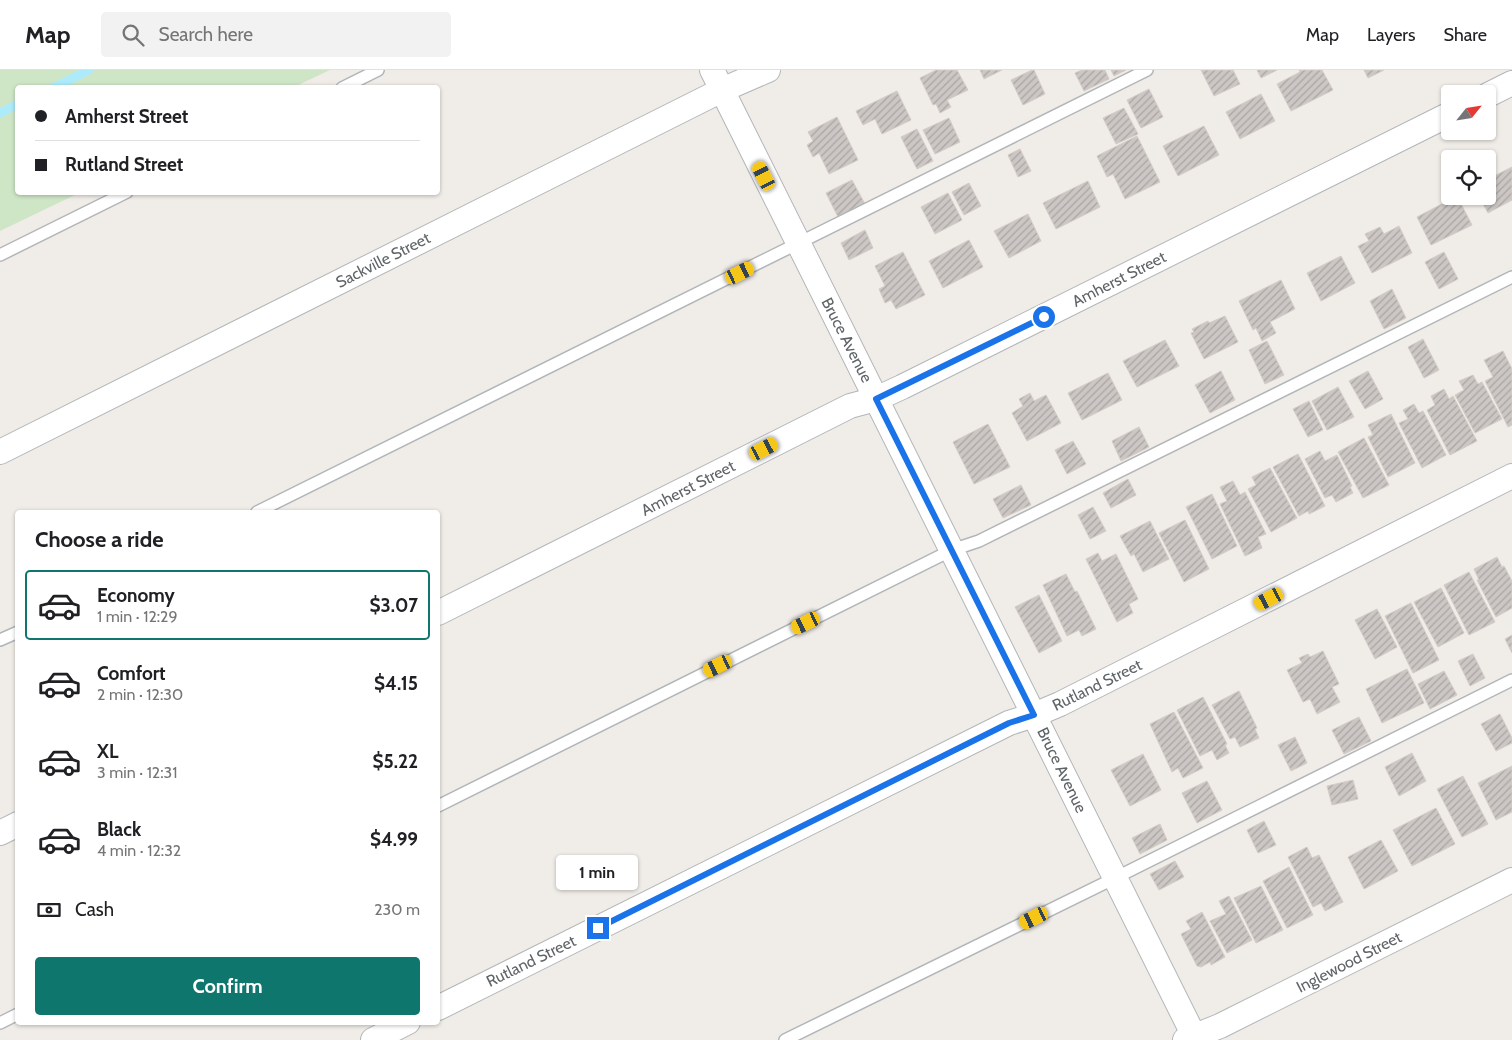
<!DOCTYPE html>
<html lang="en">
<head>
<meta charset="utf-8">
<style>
  :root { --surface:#fff; --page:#f2f2f2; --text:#202124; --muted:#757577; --line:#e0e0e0; --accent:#0f766e }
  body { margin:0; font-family:Cabin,sans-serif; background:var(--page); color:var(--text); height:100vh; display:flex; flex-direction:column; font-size:19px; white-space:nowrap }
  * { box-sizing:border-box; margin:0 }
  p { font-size:16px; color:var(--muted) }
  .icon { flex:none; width:28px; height:28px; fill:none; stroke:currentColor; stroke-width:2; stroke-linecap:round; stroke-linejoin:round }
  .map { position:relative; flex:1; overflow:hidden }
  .drawer { position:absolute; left:15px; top:440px; width:425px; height:515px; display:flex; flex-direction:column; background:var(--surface); border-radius:5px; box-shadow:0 1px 4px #0004 }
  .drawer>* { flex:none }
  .top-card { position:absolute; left:15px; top:15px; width:425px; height:110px; border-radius:5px; box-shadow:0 1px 4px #0004; display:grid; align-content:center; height:110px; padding:0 20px; background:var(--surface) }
  .needle { width:32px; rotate:60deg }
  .fabs { position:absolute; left:1441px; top:15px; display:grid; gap:10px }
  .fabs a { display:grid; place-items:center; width:55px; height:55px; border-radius:5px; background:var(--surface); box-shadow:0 1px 4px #0004; font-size:25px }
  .end { position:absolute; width:22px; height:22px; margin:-11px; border:6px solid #1a73e8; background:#fff; box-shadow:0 0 0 2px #fff }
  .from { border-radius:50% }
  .bubble { position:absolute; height:35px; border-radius:5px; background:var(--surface); box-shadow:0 1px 4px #0004; font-size:16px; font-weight:700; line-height:35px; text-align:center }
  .car { position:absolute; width:15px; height:30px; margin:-15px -8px; border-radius:6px; box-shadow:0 0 4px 1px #0007; background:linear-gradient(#f5c518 24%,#345 0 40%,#f5c518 0 76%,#345 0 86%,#f5c518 0) }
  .top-card b { display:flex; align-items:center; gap:18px; height:48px; font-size:19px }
  .top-card b+b { border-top:1px solid var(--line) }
  .top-card i { width:12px; height:12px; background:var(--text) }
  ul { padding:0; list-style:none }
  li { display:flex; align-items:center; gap:15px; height:70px; margin:0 10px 8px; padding:0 10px; border:2px solid transparent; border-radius:5px }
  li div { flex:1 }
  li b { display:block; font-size:19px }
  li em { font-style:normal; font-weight:700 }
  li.on { border-color:var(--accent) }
  li>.icon { width:45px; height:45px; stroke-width:1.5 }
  h2 { padding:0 20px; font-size:22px; line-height:60px }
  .pay { display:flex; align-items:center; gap:12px; height:55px; padding:0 20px; font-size:19px }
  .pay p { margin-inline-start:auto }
  .cta { display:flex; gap:10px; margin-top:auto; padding:10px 20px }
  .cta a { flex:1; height:58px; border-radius:5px; background:var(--accent); color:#fff; font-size:20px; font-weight:700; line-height:58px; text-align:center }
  header { display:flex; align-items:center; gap:30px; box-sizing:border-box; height:70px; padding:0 25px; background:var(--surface); border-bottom:1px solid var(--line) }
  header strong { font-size:24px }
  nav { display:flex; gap:28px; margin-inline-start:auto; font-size:18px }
  .search { width:350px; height:45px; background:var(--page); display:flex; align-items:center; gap:12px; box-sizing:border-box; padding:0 18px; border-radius:5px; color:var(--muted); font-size:19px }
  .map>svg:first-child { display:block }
  .green { fill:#cee6c6 }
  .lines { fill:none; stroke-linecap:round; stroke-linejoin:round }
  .stream { stroke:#aeebfa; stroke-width:9 }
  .building { fill:url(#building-hatch); stroke:#d5cdc6 }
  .service-casing { stroke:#b3b6b9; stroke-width:14 }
  .minor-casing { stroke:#b3b6b9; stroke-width:26 }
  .service { stroke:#fff; stroke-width:11 }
  .minor { stroke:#fff; stroke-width:24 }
  .route { stroke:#1a73e8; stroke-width:6 }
  .labels { text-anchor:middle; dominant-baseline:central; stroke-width:4; stroke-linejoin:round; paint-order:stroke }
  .street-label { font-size:16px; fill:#5f6467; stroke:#fff }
</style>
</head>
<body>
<header>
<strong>Map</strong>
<div class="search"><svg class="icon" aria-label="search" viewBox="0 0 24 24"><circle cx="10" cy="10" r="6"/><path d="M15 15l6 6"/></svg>Search here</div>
<nav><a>Map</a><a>Layers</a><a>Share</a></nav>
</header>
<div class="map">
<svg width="1512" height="970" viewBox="0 0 1512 970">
  <defs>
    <pattern id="building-hatch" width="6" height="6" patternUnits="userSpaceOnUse" patternTransform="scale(1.25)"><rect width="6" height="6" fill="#ccc7c4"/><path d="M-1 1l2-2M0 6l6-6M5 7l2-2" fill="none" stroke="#a9a5a3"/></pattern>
  </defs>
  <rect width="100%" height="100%" fill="#f0ece8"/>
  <path class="green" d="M0 0H330L294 17 18 18V122L79 123 0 161Z"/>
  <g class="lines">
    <g class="stream">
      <path d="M53 18 89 0"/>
      <path d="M0 43 18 34"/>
    </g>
  </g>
  <g class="building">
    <path d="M936 0H957L968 20 947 30 951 37 940 43 936 34 933 35 920 8Z"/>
    <path d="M980 0H1002L984 9Z"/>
    <path d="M1032 0H1034L1045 24 1023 35 1011 10Z"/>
    <path d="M1082 0H1105L1109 9 1084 21 1075 3Z"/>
    <path d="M1111 0H1126L1114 6Z"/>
    <path d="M1201 0H1233L1240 14 1214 26Z"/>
    <path d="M1257 0H1277L1261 8Z"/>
    <path d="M1299 0H1322L1333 20 1291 41 1277 14 1300 2Z"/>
    <path d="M1364 0H1384L1368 8Z"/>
    <path d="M1149 19 1163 47 1141 58 1127 30Z"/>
    <path d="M897 21 911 50 882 64 875 49 863 55 856 41Z"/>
    <path d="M1261 24 1275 51 1240 69 1226 42Z"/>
    <path d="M1124 38 1138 64 1116 74 1103 48Z"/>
    <path d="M837 47 858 90 829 104 819 83 813 87 807 75 813 71 808 62Z"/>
    <path d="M949 48 960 72 935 84 923 60Z"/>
    <path d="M1204 56 1219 85 1178 106 1163 76Z"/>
    <path d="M917 59 933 91 917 99 901 67Z"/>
    <path d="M1137 66 1160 112 1125 129 1113 104 1107 107 1097 86Z"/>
    <path d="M1020 79 1031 101 1018 107 1008 85Z"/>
    <path d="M1512 97V130L1488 143 1479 126H1488V109Z"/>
    <path d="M852 110 865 134 838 147 826 123Z"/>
    <path d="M1088 111 1100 137 1056 159 1043 133Z"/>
    <path d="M969 113 981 136 964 145 952 122Z"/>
    <path d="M948 123 962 150 935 164 921 137Z"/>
    <path d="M1457 126 1472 155 1431 175 1417 147Z"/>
    <path d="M1028 144 1041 171 1009 188 994 161Z"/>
    <path d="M1399 156 1412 183 1372 203 1358 176 1369 171 1365 164 1380 157 1384 164Z"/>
    <path d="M865 160 873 178 849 190 841 173Z"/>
    <path d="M969 170 983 197 943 218 929 191Z"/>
    <path d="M903 182 925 225 896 239 891 230 885 233 879 219 885 216 875 196Z"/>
    <path d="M1444 182 1458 209 1439 219 1425 192Z"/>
    <path d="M1341 186 1355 213 1321 231 1307 203Z"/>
    <path d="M1281 210 1295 239 1270 252 1276 263 1262 271 1256 258 1253 260 1239 231Z"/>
    <path d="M1392 219 1406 248 1384 259 1370 231Z"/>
    <path d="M1225 246 1238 272 1204 289 1191 263 1194 262 1192 259 1208 251 1209 253Z"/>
    <path d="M1423 269 1439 300 1424 308 1408 277Z"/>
    <path d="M1165 270 1179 296 1137 317 1123 291Z"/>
    <path d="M1267 271 1284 305 1265 314 1249 280Z"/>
    <path d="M1503 281 1512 299V355L1508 357 1485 311 1493 307 1484 290Z"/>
    <path d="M1221 301 1235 330 1210 343 1195 315Z"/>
    <path d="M1368 301 1383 329 1365 339 1349 311Z"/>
    <path d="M1108 303 1122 330 1082 350 1068 323Z"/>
    <path d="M1473 305 1478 314 1482 312 1502 349 1475 363 1455 325 1464 320 1459 311Z"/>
    <path d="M1338 317 1354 347 1327 360 1312 331Z"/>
    <path d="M1444 319 1449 329 1453 326 1477 371 1450 385 1427 340 1435 335 1431 326Z"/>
    <path d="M1030 323 1034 331 1046 325 1061 353 1027 371 1012 343 1023 336 1019 329Z"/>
    <path d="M1309 331 1323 360 1308 367 1293 339Z"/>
    <path d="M1414 334 1419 343 1423 341 1446 385 1422 398 1399 353 1408 349 1403 340Z"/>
    <path d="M1391 344 1415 393 1388 407 1368 367 1373 365 1368 355Z"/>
    <path d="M988 354 1010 397 974 414 953 372Z"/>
    <path d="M1139 357 1149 377 1121 391 1112 371Z"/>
    <path d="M1364 368 1389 415 1363 428 1338 382Z"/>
    <path d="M1073 371 1086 394 1067 404 1055 380Z"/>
    <path d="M1320 381 1325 391 1337 385 1352 416 1350 417 1353 423 1336 432 1332 425 1325 428 1305 389Z"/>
    <path d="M1298 384 1325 436 1309 444 1308 441 1299 446 1273 397Z"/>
    <path d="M1270 398 1297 448 1271 462 1248 419 1256 415 1252 407Z"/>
    <path d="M1128 409 1136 425 1111 438 1103 423Z"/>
    <path d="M1233 411 1240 425 1245 422 1266 464 1258 467 1262 478 1245 486 1220 434 1227 431 1220 417Z"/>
    <path d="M1021 415 1031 435 1003 448 993 429Z"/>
    <path d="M1212 424 1237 476 1212 489 1186 437Z"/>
    <path d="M1093 437 1106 461 1090 469 1078 445Z"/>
    <path d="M1185 450 1209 499 1184 512 1159 463Z"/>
    <path d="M1150 451 1169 489 1143 502 1134 484 1131 486 1120 466Z"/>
    <path d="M1098 483 1102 491 1116 484 1138 529 1129 534 1133 543 1117 552 1086 489Z"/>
    <path d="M1497 487 1502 497 1504 496 1512 511V538L1496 547 1477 510H1479L1474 499Z"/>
    <path d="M1469 502 1495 552 1469 565 1444 515Z"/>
    <path d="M1066 504 1075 522 1077 521 1096 559 1082 566 1079 560 1067 566 1043 515Z"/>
    <path d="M1441 518 1464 563 1438 577 1414 532Z"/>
    <path d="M1039 525 1062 571 1039 583 1015 537Z"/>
    <path d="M1411 533 1439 590 1413 603 1385 546Z"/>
    <path d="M1377 539 1397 577 1375 589 1355 550Z"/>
    <path d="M1512 565V583L1505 569Z"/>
    <path d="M1323 581 1339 614 1332 617 1340 632 1317 644 1310 629 1303 632 1287 600 1302 593 1299 588 1308 584 1310 587Z"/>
    <path d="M1473 584 1485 608 1470 616 1458 591Z"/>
    <path d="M1407 599 1424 633 1382 653 1366 619Z"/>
    <path d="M1444 601 1457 625 1430 639 1418 614Z"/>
    <path d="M1239 621 1257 658 1255 659 1259 668 1240 677 1235 667 1230 669 1212 635Z"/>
    <path d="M1203 627 1227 674 1225 675 1229 683 1217 690 1212 680 1200 686 1177 640Z"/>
    <path d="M1174 642 1203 698 1183 708 1178 698 1172 702 1150 654Z"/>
    <path d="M1500 644 1512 668V673L1496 681 1481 654Z"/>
    <path d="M1359 647 1371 671 1344 684 1332 660Z"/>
    <path d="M1295 667 1307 693 1291 701 1278 675Z"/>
    <path d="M1412 683 1426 711 1399 726 1385 697Z"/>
    <path d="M1143 684 1161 720 1130 736 1111 700Z"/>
    <path d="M1512 696V742L1496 750 1478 713Z"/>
    <path d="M1463 706 1488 754 1462 767 1437 719Z"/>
    <path d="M1353 710 1358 729 1332 735 1327 716Z"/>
    <path d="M1207 711 1222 740 1197 753 1182 723Z"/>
    <path d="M1436 738 1455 774 1412 796 1393 760Z"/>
    <path d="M1264 751 1276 775 1258 783 1247 760Z"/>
    <path d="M1160 754 1167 770 1140 784 1132 768Z"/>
    <path d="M1381 770 1398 801 1364 819 1348 787Z"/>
    <path d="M1307 777 1312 788 1319 785 1343 832 1325 841 1321 833 1313 837 1288 787Z"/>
    <path d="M1175 791 1184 807 1159 820 1150 804Z"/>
    <path d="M1289 797 1313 845 1287 858 1263 811Z"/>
    <path d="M1261 816 1283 860 1256 873 1234 828Z"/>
    <path d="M1229 826 1252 870 1227 883 1210 851 1226 844 1219 831Z"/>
    <path d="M1202 842 1225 887 1211 895 1210 892 1201 897 1197 896 1181 864 1191 859 1186 851Z"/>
  </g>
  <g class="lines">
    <g class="service-casing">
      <g id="service">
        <path d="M342 18 378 0"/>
        <path d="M0 185 127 122"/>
        <path d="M257 442 1147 0"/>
        <path d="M0 570 18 562"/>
        <path d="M438 736 952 480 979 471 1512 207"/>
        <path d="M0 953 18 944"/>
        <path d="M785 970 1115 808 1512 610"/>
      </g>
    </g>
    <g class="minor-casing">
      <g id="minor">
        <path d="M712 0 1196 970"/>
        <path d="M1488 25 1512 13"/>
        <path d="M0 382 722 20 768 0"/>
        <path d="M438 543 850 336 876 329 902 317 1450 44"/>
        <path d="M0 763 18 754"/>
        <path d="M438 938 1009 653 1034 645 1060 634 1512 406"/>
        <path d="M373 970 408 952"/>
        <path d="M1185 970 1220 956 1512 810"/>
      </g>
    </g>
    <use href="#service" class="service"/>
    <use href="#minor" class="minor"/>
  </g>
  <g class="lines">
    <path class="route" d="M598 858 1009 653 1034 645 876 329 1044 247"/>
  </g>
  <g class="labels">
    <g class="street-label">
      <text transform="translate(383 190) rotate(-27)">Sackville Street</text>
      <text transform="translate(1119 209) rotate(-27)">Amherst Street</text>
      <text transform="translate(847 270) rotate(63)">Bruce Avenue</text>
      <text transform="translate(688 418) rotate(-27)">Amherst Street</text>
      <text transform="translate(1097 615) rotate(-26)">Rutland Street</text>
      <text transform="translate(1062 700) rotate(64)">Bruce Avenue</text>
      <text transform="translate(531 891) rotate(-26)">Rutland Street</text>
      <text transform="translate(1349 892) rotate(-27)">Inglewood Street</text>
    </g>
  </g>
</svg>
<div class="fabs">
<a><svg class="needle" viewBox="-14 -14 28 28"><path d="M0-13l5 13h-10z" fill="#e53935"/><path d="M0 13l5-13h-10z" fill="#757577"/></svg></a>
<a><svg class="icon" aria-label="locate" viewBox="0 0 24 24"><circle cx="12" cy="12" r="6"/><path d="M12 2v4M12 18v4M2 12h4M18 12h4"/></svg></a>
</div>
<i class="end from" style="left:1044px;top:247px"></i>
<i class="end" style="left:598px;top:858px"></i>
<div class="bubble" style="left:556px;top:785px;width:82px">1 min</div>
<i class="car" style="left:764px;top:106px;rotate:333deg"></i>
<i class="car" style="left:740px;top:203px;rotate:64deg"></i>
<i class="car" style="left:764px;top:379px;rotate:63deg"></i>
<i class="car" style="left:1269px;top:529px;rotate:243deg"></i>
<i class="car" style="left:806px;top:553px;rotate:244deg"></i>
<i class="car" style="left:718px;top:596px;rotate:244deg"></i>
<i class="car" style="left:1034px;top:848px;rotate:244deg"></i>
<div class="top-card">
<b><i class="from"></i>Amherst Street</b>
<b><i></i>Rutland Street</b>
</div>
<section class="drawer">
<h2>Choose a ride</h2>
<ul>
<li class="on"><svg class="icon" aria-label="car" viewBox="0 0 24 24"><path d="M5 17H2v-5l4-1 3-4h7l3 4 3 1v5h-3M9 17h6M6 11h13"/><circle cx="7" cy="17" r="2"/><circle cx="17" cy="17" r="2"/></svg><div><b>Economy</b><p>1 min · 12:29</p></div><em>$3.07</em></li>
<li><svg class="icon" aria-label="car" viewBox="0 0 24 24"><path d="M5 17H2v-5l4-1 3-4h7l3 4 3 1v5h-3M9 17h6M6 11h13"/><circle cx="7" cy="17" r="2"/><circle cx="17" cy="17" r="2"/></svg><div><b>Comfort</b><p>2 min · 12:30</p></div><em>$4.15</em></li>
<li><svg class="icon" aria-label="car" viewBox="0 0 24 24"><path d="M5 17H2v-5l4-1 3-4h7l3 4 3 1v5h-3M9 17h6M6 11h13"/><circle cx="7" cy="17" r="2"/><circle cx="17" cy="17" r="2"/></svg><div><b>XL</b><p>3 min · 12:31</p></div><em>$5.22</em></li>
<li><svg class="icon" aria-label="car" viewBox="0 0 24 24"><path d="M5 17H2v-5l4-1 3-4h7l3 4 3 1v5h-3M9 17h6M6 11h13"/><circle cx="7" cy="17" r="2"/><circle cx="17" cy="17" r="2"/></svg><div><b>Black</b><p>4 min · 12:32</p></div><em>$4.99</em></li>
</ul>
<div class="pay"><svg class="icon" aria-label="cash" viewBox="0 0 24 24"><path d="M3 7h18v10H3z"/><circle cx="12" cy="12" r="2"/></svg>Cash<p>230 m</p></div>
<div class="cta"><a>Confirm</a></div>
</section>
</div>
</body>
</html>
